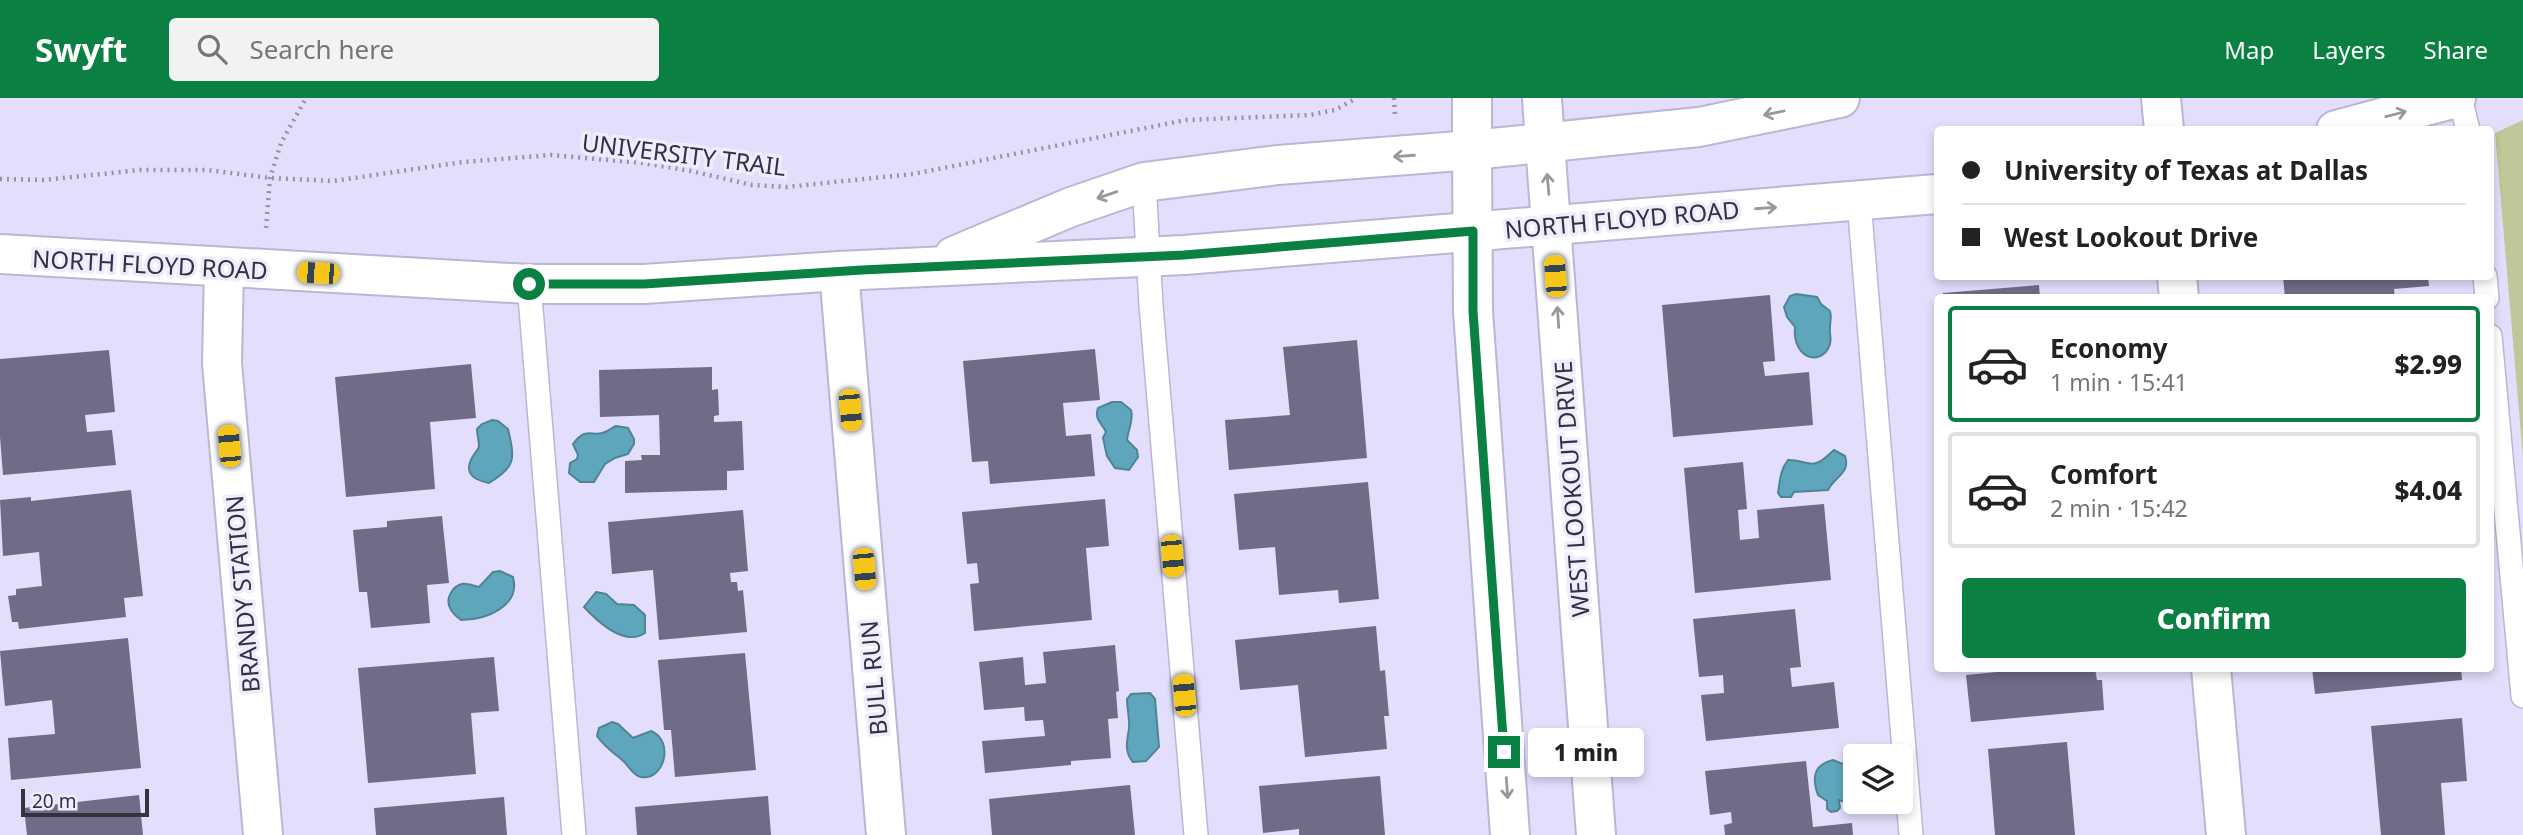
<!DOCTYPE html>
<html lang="en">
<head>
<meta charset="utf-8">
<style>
  :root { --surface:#fff; --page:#f2f2f2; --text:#222; --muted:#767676; --line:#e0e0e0; --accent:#0b8043 }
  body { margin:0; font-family:"Noto Sans",sans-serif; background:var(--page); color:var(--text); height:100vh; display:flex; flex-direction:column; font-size:26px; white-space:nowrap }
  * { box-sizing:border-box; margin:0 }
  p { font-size:23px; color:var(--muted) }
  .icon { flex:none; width:38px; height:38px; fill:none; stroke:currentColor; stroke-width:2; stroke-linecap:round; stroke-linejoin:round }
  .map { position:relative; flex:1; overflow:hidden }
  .details { position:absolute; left:1934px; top:196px; width:560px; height:378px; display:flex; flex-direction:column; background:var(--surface); border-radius:7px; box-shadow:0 4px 10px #0003 }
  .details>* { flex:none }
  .top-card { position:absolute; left:1934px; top:28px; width:560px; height:154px; border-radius:7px; box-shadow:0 4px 10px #0003; display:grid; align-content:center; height:154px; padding:0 28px; background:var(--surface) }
  .tools { position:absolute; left:1843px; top:646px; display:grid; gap:14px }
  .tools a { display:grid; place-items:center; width:70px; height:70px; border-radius:7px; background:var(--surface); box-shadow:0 4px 10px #0003; font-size:35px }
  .scale { position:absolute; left:21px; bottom:18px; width:128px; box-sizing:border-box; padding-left:7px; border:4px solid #33323d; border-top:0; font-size:19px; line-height:24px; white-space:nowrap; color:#33323d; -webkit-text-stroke:5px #efecff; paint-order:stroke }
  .end { position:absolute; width:32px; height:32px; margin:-16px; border:9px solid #0b8043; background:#fff; box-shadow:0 0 0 4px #fff }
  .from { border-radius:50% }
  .bubble { position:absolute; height:49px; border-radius:7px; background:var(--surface); box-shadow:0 4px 10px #0003; font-size:23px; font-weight:800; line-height:49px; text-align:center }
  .car { position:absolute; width:21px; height:42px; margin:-21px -10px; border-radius:9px; box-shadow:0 0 5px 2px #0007; background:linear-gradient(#f5c518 24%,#345 0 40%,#f5c518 0 76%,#345 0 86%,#f5c518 0) }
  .top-card b { display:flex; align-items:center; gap:24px; height:66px; font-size:26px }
  .top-card b+b { border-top:2px solid var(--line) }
  .top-card i { width:18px; height:18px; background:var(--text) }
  ul { padding:12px 0 0; list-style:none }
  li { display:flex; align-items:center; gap:21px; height:116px; margin:0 14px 10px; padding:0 14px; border:4px solid var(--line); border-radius:7px }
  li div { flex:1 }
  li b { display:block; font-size:26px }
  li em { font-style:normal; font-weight:800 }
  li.active { border-color:var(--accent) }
  li>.icon { width:63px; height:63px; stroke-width:1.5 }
  .action { display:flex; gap:14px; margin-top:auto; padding:14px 28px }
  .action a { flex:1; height:80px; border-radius:7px; background:var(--accent); color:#fff; font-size:28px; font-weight:800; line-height:80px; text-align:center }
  header { display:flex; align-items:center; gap:42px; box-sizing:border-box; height:98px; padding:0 35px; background:var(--accent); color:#fff }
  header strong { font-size:33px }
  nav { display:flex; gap:38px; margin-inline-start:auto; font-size:24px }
  .search { width:490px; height:63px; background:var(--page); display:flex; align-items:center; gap:18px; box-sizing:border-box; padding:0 24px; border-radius:7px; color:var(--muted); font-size:26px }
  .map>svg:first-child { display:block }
  .green { fill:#c0c798 }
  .water { fill:#5da6bc; stroke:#508396; stroke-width:2 }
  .building { fill:#706c87 }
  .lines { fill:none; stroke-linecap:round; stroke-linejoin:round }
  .service-casing { stroke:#bab6d4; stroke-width:26 }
  .minor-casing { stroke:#bab6d4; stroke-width:42 }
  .tertiary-casing { stroke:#bab6d4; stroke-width:42 }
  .path { stroke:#9593a8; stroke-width:4.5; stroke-dasharray:2 5; stroke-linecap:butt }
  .service { stroke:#fff; stroke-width:23 }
  .minor { stroke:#fff; stroke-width:38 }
  .tertiary { stroke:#fff; stroke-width:38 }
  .oneway { stroke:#99989e }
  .route { stroke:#0b8043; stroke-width:9 }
  .labels { text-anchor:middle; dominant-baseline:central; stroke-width:7; stroke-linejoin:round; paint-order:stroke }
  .street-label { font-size:24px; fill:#33323d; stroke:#efecff }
</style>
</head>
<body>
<header>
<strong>Swyft</strong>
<div class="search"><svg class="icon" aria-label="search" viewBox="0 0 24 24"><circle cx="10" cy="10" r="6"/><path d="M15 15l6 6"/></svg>Search here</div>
<nav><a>Map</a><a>Layers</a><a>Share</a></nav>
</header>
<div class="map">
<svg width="2523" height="737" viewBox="0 0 2523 737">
  <rect width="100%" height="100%" fill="#e2defc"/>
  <path class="green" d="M2523 22V359L2495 35Z"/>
  <g class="water">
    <path d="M1796 196 1817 199 1821 206 1830 213C1832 219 1830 223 1830 229 1829 236 1832 240 1830 246 1823 269 1792 262 1795 229L1787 219 1784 209 1790 198Z"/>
    <path d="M1112 304H1121L1131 312C1134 323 1128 331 1127 342L1137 352 1138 359 1129 372 1115 370 1107 358 1103 340 1106 334C1102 325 1094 322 1098 310Z"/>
    <path d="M492 322 498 323 508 331C515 361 516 369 489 385 473 382 463 375 473 358 474 356 479 351 479 348 479 343 477 336 477 331L482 326Z"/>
    <path d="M616 328 628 330 634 341V346L628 356 615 360 605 366 594 384H580L569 375 570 365 577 361 578 357 573 346C587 327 593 340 605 334 609 332 612 330 616 328Z"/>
    <path d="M1834 352 1845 358C1851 375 1834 379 1828 392L1794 394 1791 399H1781L1778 395C1780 383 1780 372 1788 362 1799 361 1809 369 1819 364 1825 361 1829 356 1834 352Z"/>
    <path d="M500 473 513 479C521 508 486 522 461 522 451 515 444 505 452 493 454 490 458 487 462 486 467 485 474 488 479 489L493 474Z"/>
    <path d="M596 494 606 496 617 506 634 507 645 517V535C624 549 598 524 584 509Z"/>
    <path d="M1150 595 1155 601 1159 649 1146 663 1133 664C1124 654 1127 643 1129 631 1130 622 1127 610 1127 601L1131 596Z"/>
    <path d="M612 624 618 626 633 640 651 633C675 643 664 683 641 679 633 678 628 666 621 661 612 654 604 648 597 638L599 630Z"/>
    <path d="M1833 662 1855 671V704H1879L1875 708 1862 710 1839 702 1840 710 1837 713 1831 714 1827 711V703L1818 697C1812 680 1813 667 1833 662Z"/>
  </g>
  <g class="building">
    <path d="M2283 178H2428L2429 188 2394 191 2395 200H2285Z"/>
    <path d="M2039 187 2040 200H1944L1943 195Z"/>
    <path d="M1770 197 1775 263 1763 264 1765 278 1809 274 1813 327 1673 339 1662 207Z"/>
    <path d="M1357 242 1367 360 1229 372 1225 322 1290 317 1283 249Z"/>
    <path d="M1095 251 1100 302 1063 305 1066 338 1091 336 1095 378 990 386 988 363 972 364 963 263Z"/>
    <path d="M109 252 115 314 85 317 87 334 112 332 116 367 3 377 0 339V261Z"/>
    <path d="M471 266 476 320 430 324 435 391 346 399 335 279Z"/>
    <path d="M712 269V292L718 291 719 317 714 318V324L742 323 744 372 727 373V392L625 395V363L642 362 641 357H660L659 317 600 319 599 272Z"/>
    <path d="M1743 364 1747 411 1738 412 1740 442 1759 440 1757 412 1824 406 1831 482 1695 495 1684 370Z"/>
    <path d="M1368 384 1379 501 1339 505 1338 492 1279 497 1275 449 1239 452 1234 396Z"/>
    <path d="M131 392 143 498 124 500 126 519 19 531 18 524H12L8 498 16 497V491L42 488 39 454 3 458 0 402 31 399V403Z"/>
    <path d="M1105 401 1109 448 1086 450 1092 522 974 533 970 486 979 485 977 465 967 466 962 414Z"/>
    <path d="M743 412 748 473 730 475 731 484H737L738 493 743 492 747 534 659 542 653 472 612 476 608 424Z"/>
    <path d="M442 418 449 485 427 487 430 525 371 530 367 494H359L353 432 387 429V423Z"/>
    <path d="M1795 511 1801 569 1790 570 1792 589 1834 584 1839 630 1706 643 1701 597 1724 595 1723 577 1699 579 1693 521Z"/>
    <path d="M1376 528 1380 573 1385 572 1389 618H1384L1387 651 1305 659 1298 587 1240 592 1235 542Z"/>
    <path d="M128 540 141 670 11 682 8 640 55 636 52 602 5 608 0 553Z"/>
    <path d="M1115 547 1119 593 1116 594 1118 620 1108 621 1111 660 1071 663V667L985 675 982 643 1045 638 1043 622 1025 623 1024 609 984 612 979 564 1023 559 1025 587 1046 585 1043 554Z"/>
    <path d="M745 555 756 672 675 679 671 632H664L658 562Z"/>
    <path d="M494 559 499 613 471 615 476 676 368 685 358 570Z"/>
    <path d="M1997 570H2095L2097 582H2102L2104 612 1971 624 1966 577 1997 574Z"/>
    <path d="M2312 570H2461L2462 582 2315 596Z"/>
    <path d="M2462 620 2467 683 2441 685 2445 737H2381L2371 628Z"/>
    <path d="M2067 644 2075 737H1995L1988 651Z"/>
    <path d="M1806 663 1813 729 1852 725 1853 737H1725L1724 727 1732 725 1731 714 1710 717 1705 673Z"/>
    <path d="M1380 678 1385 737H1299V731L1263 735 1259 688Z"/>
    <path d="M1130 687 1135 737H992L989 701Z"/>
    <path d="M139 697 143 737H27L24 710Z"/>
    <path d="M768 698 771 737H637L635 709Z"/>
    <path d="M504 699 507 737H376L374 710Z"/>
  </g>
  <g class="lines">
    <g class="service-casing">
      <g id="service">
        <path d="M2460 0 2468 32"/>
        <path d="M1144 84 1151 207 1196 737"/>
        <path d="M1859 103 1911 737"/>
        <path d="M2485 178 2487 200"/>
        <path d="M529 186 574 737"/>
        <path d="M2490 238 2523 598"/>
      </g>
    </g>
    <g class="minor-casing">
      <g id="minor">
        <path d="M1472 0V52"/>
        <path d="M1542 0 1545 45"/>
        <path d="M2161 0 2164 32"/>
        <path d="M224 170 222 265 263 737"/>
        <path d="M839 173 886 737"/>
        <path d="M2177 178 2179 200"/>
        <path d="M2211 570 2226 737"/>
      </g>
    </g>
    <g class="tertiary-casing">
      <g id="tertiary">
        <path d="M2336 32 2456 0"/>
        <path d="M1545 45 1596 737"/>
        <path d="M1472 52 1473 213 1510 737"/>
        <path d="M0 156 529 186H644L839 173 1184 157 1937 96"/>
        <path d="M954 158 1071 109 1144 84 1278 67 1472 52 1699 29 1840 0"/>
      </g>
    </g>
    <g class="path">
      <path d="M1394 0 1395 17"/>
      <path d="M0 81 43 82 140 72H208L270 80 333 83 463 64 551 57 642 65 691 73 752 87 786 89 913 76 1186 22 1310 17 1335 12 1357 0"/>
      <path d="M266 130 270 80 281 45 306 0"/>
    </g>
    <use href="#service" class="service"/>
    <use href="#minor" class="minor"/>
    <use href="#tertiary" class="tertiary"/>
  </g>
  <defs><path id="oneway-shaft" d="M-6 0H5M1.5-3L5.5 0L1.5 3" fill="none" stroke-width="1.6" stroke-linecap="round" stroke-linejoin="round" transform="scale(1.75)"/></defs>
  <g class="oneway">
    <use href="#oneway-shaft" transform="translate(1774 15) rotate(168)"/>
    <use href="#oneway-shaft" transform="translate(2396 16) rotate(-15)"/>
    <use href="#oneway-shaft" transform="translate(1404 58) rotate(176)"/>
    <use href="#oneway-shaft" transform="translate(1548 86) rotate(-95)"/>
    <use href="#oneway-shaft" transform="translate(1107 97) rotate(161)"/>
    <use href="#oneway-shaft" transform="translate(1766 110) rotate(-4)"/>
    <use href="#oneway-shaft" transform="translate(1558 219) rotate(-94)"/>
    <use href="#oneway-shaft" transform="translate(1507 690) rotate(86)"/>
  </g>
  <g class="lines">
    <path class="route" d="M529 186H644L862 172 1184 157 1473 133V213L1504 654"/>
  </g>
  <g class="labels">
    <g class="street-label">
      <text transform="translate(684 56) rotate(7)">UNIVERSITY TRAIL</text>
      <text transform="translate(1622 121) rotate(-5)">NORTH FLOYD ROAD</text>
      <text transform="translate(150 166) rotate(3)">NORTH FLOYD ROAD</text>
      <text transform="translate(1571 391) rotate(-94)">WEST LOOKOUT DRIVE</text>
      <text transform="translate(242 496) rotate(-95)">BRANDY STATION</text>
      <text transform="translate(873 580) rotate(-95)">BULL RUN</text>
    </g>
  </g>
</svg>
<div class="tools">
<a><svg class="icon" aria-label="layers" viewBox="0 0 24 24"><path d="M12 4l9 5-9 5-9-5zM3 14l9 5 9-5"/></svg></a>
</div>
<div class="scale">20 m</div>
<i class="end from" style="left:529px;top:186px"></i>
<i class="end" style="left:1504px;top:654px"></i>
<div class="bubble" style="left:1528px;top:630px;width:116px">1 min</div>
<i class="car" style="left:318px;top:175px;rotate:273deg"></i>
<i class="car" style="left:1555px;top:178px;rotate:356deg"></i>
<i class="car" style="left:850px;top:312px;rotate:175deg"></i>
<i class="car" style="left:229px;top:348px;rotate:355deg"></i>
<i class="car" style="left:1172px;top:458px;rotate:175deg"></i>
<i class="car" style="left:864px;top:471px;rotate:175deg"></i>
<i class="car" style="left:1184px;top:597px;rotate:355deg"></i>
<div class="top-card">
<b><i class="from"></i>University of Texas at Dallas</b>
<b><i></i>West Lookout Drive</b>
</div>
<section class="details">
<ul>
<li class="active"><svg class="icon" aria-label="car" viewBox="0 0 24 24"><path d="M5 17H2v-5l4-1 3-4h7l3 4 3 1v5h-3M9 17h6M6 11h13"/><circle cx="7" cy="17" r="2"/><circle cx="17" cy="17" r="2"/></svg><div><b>Economy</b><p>1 min · 15:41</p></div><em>$2.99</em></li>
<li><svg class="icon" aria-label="car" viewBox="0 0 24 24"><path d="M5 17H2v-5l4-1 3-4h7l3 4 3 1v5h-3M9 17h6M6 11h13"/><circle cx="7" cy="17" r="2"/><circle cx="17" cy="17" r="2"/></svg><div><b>Comfort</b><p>2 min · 15:42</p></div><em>$4.04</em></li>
</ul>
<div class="action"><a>Confirm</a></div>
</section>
</div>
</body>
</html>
